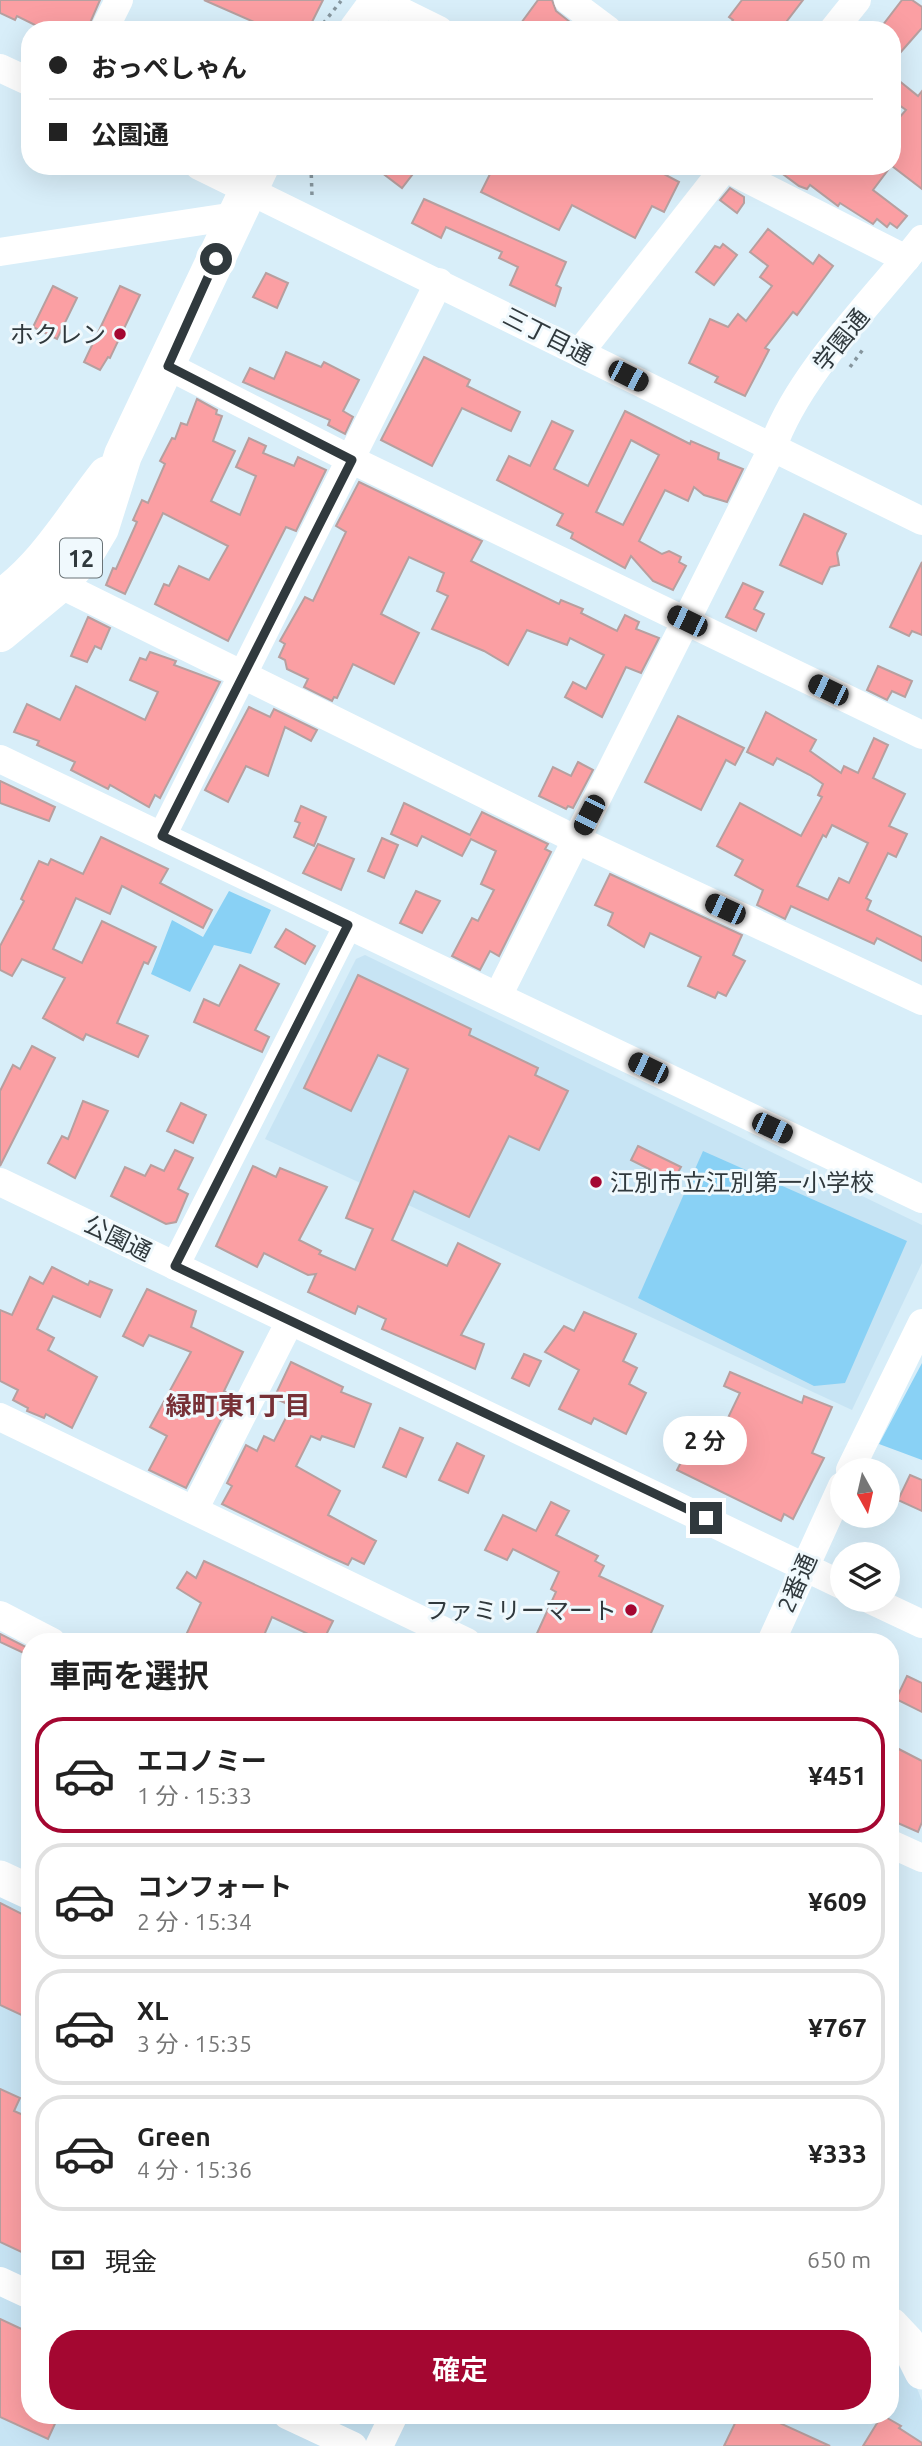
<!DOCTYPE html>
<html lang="ja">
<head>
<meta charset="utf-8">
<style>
  :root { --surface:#fff; --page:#f6f6f6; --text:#222; --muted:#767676; --line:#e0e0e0; --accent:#a40731 }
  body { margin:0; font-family:Ubuntu,"Noto Sans JP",sans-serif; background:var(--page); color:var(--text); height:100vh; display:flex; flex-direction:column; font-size:26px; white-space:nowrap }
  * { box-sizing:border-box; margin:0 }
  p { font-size:23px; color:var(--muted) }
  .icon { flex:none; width:38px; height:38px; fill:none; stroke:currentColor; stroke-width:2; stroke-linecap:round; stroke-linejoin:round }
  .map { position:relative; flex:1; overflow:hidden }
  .sheet { position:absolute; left:21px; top:1633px; width:878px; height:791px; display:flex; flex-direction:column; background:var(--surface); border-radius:28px; box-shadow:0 7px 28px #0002 }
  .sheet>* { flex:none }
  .hud { position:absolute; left:21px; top:21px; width:880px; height:154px; border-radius:28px; box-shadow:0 7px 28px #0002; display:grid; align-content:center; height:154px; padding:0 28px; background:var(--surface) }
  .needle { width:46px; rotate:172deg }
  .buttons { position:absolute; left:830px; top:1458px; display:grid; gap:14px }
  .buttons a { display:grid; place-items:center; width:70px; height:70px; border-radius:50%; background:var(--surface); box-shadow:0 7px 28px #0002; font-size:35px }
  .end { position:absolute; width:32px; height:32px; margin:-16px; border:9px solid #30393d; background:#fff; box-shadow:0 0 0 4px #fff }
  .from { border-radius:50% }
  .bubble { position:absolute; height:49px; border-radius:24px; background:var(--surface); box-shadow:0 7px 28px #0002; font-size:23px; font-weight:600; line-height:49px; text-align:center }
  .car { position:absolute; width:21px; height:42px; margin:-21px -10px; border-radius:9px; box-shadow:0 0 5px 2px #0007; background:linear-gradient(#222 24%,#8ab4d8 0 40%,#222 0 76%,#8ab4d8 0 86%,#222 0) }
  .hud b { display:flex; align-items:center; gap:24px; height:66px; font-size:26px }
  .hud b+b { border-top:2px solid var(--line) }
  .hud i { width:18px; height:18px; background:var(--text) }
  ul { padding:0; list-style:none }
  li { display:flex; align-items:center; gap:21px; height:116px; margin:0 14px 10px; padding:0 14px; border:4px solid var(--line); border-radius:28px }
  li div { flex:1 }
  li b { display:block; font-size:26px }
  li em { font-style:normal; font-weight:600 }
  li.on { border-color:var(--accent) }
  li>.icon { width:63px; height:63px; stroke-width:1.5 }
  h2 { padding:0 28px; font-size:32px; line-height:84px }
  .pay { display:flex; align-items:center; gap:18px; height:77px; padding:0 28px; font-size:26px }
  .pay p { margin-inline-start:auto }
  .primary-button { display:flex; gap:14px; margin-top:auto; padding:14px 28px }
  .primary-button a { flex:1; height:80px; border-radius:28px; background:var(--accent); color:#fff; font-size:28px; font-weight:600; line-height:80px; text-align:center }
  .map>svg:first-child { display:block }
  .built { fill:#c7e4f4 }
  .green { fill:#89d1f5 }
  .building { fill:#fb9fa3; stroke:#b79f9f; stroke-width:2; fill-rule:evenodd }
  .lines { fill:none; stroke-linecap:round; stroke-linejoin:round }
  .path { stroke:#86969e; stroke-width:3.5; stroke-dasharray:3.5 5; stroke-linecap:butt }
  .minor { stroke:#fff; stroke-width:28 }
  .major { stroke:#fff; stroke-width:35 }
  .highway { stroke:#fff; stroke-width:38 }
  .route { stroke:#30393d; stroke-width:9 }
  .poi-dot { fill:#a40731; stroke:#f0f9fd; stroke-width:2.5 }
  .labels { text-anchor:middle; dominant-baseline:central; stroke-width:6; stroke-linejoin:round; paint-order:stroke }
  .shield { fill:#f0f9fd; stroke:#6a7377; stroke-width:2 }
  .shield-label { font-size:23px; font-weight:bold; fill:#30393d }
  .poi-label { font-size:24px; fill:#30393d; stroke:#f0f9fd; text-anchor:end }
  .street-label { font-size:24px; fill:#30393d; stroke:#f0f9fd }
  .neighbourhood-label { font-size:26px; font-weight:bold; fill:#773036; stroke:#f0f9fd }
</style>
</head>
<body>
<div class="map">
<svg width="922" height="2446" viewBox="0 0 922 2446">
  <rect width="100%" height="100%" fill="#d8eef9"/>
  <g class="built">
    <path d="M365 955 922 1225V1263L852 1410 265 1139 356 959Z"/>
    <path d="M0 1894 30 1909V2415H891V2354L909 2368 922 2401V2446H0Z"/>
  </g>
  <g class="green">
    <path d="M229 891 271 910 251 954 214 945 190 992 151 974 172 920 203 937Z"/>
    <path d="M703 1151 907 1241 845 1383 814 1386 638 1298Z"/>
    <path d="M922 1363V1460L879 1444Z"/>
  </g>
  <g class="building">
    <path d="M0 0H100L87 30H45L17 16 15 20 0 13Z"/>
    <path d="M204 0H323L308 30H272Z"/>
    <path d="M538 0H552L556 11 580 30H516Z"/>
    <path d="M742 0H803L780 30H725L733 20 729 17Z"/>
    <path d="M902 0H912L922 7V28L892 62V30H879Z"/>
    <path d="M892 75 918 96 922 91V189L892 166V126L906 110 892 100Z"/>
    <path d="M373 166H419L402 188Z"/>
    <path d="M494 166H649L679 182 664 212 652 206 635 238 572 205 559 230 481 192Z"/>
    <path d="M772 166H891L873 190 907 216 897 228 890 223 887 227 877 219 873 224 840 203 838 206 810 185 807 189 799 186Z"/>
    <path d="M730 188 744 197V203L737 213 720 200Z"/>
    <path d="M424 199 566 262 556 285 561 288 555 306 510 285 518 267 499 258 502 252 446 227 441 238 412 223Z"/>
    <path d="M768 229 813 264 819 255 833 266 797 315 793 312 765 348 769 350 745 396 715 382 718 377 689 363 710 319 728 327 738 314 746 321 772 286 760 277 768 266 750 252Z"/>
    <path d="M723 244 737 255 714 285 696 272 715 246 720 248Z"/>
    <path d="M266 273 288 283 277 308 253 297Z"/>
    <path d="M53 286 77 298 57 339 33 327Z"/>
    <path d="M120 286 140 295 110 358 108 357 100 370 84 362Z"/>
    <path d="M286 352 321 367 324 362 359 380 343 411 353 417 345 434 328 425 330 420 243 382 250 368 274 379Z"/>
    <path d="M424 357 470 380 467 386 520 412 511 431 462 408 432 466 381 440Z"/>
    <path d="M197 399 217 410 216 414 222 416 213 441 235 451 211 501 240 515 256 476 236 467 249 438 266 446 263 453 294 466 298 457 326 470 296 531 286 527 228 641 155 604 164 584 169 586 179 566 209 580 228 546 163 513 125 594 106 585 113 568 116 569 137 522 133 520 142 500 148 503 165 464 160 461 172 438 175 439 181 423 187 425Z"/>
    <path d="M625 411 690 444 691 441 719 453 718 459 743 469 727 502 704 495 694 487 688 501 665 490 639 541 662 554 669 551 681 557 679 562 686 566 673 590 653 581 631 556 625 568 571 538 573 533 557 525 563 514 497 480 509 456 530 466 552 421 573 431 554 469 588 486ZM631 440 659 455 623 525 596 512Z"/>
    <path d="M359 482 482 541 471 561 559 604 561 600 583 609 581 613 617 631 625 615 639 622 636 629 659 638 641 673 626 667 602 717 565 697 573 682 586 689 604 655 570 638 567 645 527 630 508 665 484 651 432 629 448 596 437 591 444 573 409 557 381 614 419 633 394 684 353 664 337 698 334 697 332 701 304 687 308 679 287 669 285 660 279 657 285 644 280 641 305 597 313 601 346 532 336 526Z"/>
    <path d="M804 514 846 534 837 553 839 565 830 567 822 584 780 565Z"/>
    <path d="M922 562V635L912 631 909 636 890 627Z"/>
    <path d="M743 583 763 592 754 609 764 614 756 631 726 617Z"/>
    <path d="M88 617 110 628 101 649 95 646 87 662 71 656Z"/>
    <path d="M150 652 176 661 174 665 220 682 160 798 155 795 149 807 110 785 108 789 71 770 75 762 37 745 39 741 14 732 27 704 60 720 76 686 145 720 158 692 130 680 140 658 146 660Z"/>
    <path d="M878 666 912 681 905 697 892 691 887 700 867 690Z"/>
    <path d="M249 707 270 717 274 709 317 730 311 741 285 727 268 776 246 766 228 802 205 790Z"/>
    <path d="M766 712 816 740 810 751 841 773 844 766 858 773 874 738 888 745 873 778 905 794 889 826 907 834 896 857 888 853 866 898 871 901 867 910 922 937V961L877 938 874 944 791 906 785 919 757 905 763 890 735 875 743 860 717 846 740 803 801 836 822 797 818 795 823 784 810 775 777 758 773 765 747 752ZM832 825 868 843 849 883 839 878 828 900 797 886 823 835 826 837Z"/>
    <path d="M678 716 744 748 735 765 726 760 701 810 645 782Z"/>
    <path d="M578 762 593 770 573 808 568 806 566 809 539 796 553 767 571 776Z"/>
    <path d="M0 781 55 807 49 821 0 803Z"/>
    <path d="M404 803 470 835 482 812 548 844 545 849 551 852 499 956 490 951 480 970 452 956 472 918 478 921 494 890 481 884 496 851 471 839 462 856 422 836 417 846 391 834Z"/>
    <path d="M301 806 326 817 314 846 294 837 300 823 295 821Z"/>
    <path d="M101 837 168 869 160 883 212 910 203 928 122 886 110 914 76 898 53 949 82 963 102 921 156 947 148 964 144 962 117 1023 148 1036 138 1057 86 1034 83 1040 43 1018 65 978 22 959 12 976 0 970V946L24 901 21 899 39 861 48 865 51 859 83 874Z"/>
    <path d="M382 838 398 845 384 878 368 871Z"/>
    <path d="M318 844 354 859 341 890 303 873Z"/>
    <path d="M610 874 742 935 733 955 745 961 726 996 718 992 715 998 688 986 701 957 650 933 644 947 608 925 613 913 595 905Z"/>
    <path d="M416 891 440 901 422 933 400 923Z"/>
    <path d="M286 929 315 946 305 964 275 947Z"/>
    <path d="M240 965 279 984 255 1030 269 1037 262 1052 194 1022 204 999 219 1006Z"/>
    <path d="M358 975 471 1029 469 1035 538 1068 535 1075 568 1091 539 1150 509 1136 469 1217 414 1191 392 1240 447 1266 458 1243 500 1264 461 1335 484 1344 475 1369 382 1329 386 1319 358 1306 355 1314 308 1292 316 1274 308 1275 264 1253 257 1267 216 1246 253 1166 276 1177 280 1168 327 1187 299 1240 321 1251 319 1254 355 1270 373 1229 346 1218 408 1069 378 1055 351 1111 304 1088Z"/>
    <path d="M32 1046 55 1058 0 1166V1091L13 1065 20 1069Z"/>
    <path d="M83 1101 108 1111 75 1178 48 1163 62 1136 68 1139Z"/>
    <path d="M181 1103 206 1115 193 1143 167 1131Z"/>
    <path d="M638 1146 681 1167 673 1181 631 1160Z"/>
    <path d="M175 1150 193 1158 178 1189 188 1194 176 1222 166 1224 111 1196 125 1167 145 1176 151 1165 164 1171Z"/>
    <path d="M52 1267 88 1285 90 1281 112 1290 100 1317 53 1296 37 1329 54 1338 48 1350 97 1377 72 1428 46 1414 44 1418 27 1411 28 1408 13 1400 18 1390 0 1381V1310L12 1315 30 1277 43 1284Z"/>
    <path d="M147 1289 196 1311 191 1327 243 1352 224 1391 233 1396 186 1488 149 1470 167 1436 150 1427 191 1352 149 1335 143 1346 123 1336Z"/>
    <path d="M584 1312 636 1334 623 1361 637 1368 629 1384 646 1393 626 1434 594 1418 591 1424 559 1409 579 1370 545 1352 564 1326 574 1331Z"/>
    <path d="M524 1354 541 1361 529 1386 512 1378Z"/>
    <path d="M291 1362 343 1387 341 1392 371 1404 354 1447 322 1436 320 1440 311 1436 296 1466 340 1491 328 1515 376 1541 364 1564 352 1558 348 1565 328 1556 222 1504 232 1486 227 1483 246 1445 257 1451 264 1436 274 1441 292 1406 274 1398Z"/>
    <path d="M730 1372 802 1403 804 1396 832 1407 812 1453 824 1458 793 1519 784 1514 781 1521 677 1470 693 1439 713 1449 740 1393 724 1386Z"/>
    <path d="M400 1428 423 1438 406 1477 383 1467Z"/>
    <path d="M457 1443 484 1456 468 1493 439 1480Z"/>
    <path d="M910 1475 922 1480V1511L898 1500Z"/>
    <path d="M551 1502 569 1511 556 1535 598 1556 595 1561 604 1566 599 1576 663 1606 647 1642H533L556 1592 551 1589 559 1572 513 1549 507 1560 485 1550 503 1515 536 1531Z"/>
    <path d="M204 1561 333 1621 323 1641 272 1617 261 1642H199L186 1635 201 1603 177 1588 187 1572 196 1578Z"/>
    <path d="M0 1634 30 1649V1656L0 1642Z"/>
    <path d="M907 1676 922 1683V1712L896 1699Z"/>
    <path d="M891 1745 922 1761V1822L918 1832 891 1820Z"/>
    <path d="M0 1903 30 1918V2019L0 2005Z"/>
    <path d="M0 2089 20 2098 14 2111 30 2118V2256L0 2242Z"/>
    <path d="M0 2319 30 2333V2415H59L48 2439 0 2417Z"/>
    <path d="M739 2415H762L830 2446H724Z"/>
    <path d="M882 2415 901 2426 899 2428 922 2443V2446H863Z"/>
  </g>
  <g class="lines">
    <g class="path">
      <path d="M318 30 341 1"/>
      <path d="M311 166 312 196"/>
      <path d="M850 367 864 348"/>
    </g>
    <g class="minor">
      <path d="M378 0 439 30"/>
      <path d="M568 0 608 30"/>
      <path d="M104 30 119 0"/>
      <path d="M833 30 857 0"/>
      <path d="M0 68 30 82"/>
      <path d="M199 166 922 521"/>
      <path d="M722 166 906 259"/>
      <path d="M0 252 235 216"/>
      <path d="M580 352 726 166"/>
      <path d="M168 366 352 460 922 735"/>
      <path d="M59 584 577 840 922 1001"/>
      <path d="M0 759 922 1199"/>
      <path d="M162 836 439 282"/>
      <path d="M498 996 772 449C798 374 872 303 922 239"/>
      <path d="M0 1182 842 1585"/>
      <path d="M175 1266 348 925"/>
      <path d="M0 1417 467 1642"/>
      <path d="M850 1470 922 1323"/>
      <path d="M194 1510 289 1323"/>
      <path d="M871 1600 922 1624"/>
      <path d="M0 1615 52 1642"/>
      <path d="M771 1642 842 1486"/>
      <path d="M891 1844 922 1858"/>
      <path d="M0 2281 30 2295"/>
      <path d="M287 2415 353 2446"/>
      <path d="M379 2446 394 2415"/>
    </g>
    <g class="major">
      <path d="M0 1878 30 1892"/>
      <path d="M891 2325 907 2342 922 2372"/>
    </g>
    <g class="highway">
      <path d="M358 30 380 0"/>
      <path d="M0 599C46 567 73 518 107 475"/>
      <path d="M0 633 59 584 84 555 100 528 123 455 260 166"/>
    </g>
  </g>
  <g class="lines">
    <path class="route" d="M216 259 168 366 352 460 162 836 348 925 175 1266 706 1518"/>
  </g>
  <g class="poi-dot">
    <circle cx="120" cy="334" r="7"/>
    <circle cx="596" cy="1182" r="7"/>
    <circle cx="631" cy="1610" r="7"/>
  </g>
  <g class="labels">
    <rect class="shield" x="60" y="538.5" width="42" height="39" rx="5"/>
    <g class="shield-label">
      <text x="81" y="558">12</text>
    </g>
    <g class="poi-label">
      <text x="106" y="334">ホクレン</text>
      <text x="610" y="1182" text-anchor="start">江別市立江別第一小学校</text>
      <text x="617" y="1610">ファミリーマート</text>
    </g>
    <g class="street-label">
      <text transform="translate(548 336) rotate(27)">三丁目通</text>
      <text transform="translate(841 340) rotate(-51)">学園通</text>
      <text transform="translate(118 1238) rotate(26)">公園通</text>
      <text transform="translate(797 1583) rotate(-66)">2番通</text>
    </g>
    <g class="neighbourhood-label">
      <text x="238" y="1405">緑町東1丁目</text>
    </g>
  </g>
</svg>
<div class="buttons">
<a><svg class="needle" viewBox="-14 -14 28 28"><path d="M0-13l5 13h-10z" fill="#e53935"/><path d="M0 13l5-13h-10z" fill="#767676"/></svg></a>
<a><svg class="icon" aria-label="layers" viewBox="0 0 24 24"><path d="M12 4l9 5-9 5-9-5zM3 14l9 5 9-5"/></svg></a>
</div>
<i class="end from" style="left:216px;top:259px"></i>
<i class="end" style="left:706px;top:1518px"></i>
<div class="bubble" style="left:663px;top:1416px;width:84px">2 分</div>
<i class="car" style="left:628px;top:376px;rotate:117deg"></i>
<i class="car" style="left:687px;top:621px;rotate:296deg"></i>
<i class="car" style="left:828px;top:690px;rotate:296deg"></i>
<i class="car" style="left:589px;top:815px;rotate:207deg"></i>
<i class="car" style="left:725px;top:909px;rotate:295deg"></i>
<i class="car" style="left:648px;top:1068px;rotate:296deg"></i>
<i class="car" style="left:772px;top:1128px;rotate:115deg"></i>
<div class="hud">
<b><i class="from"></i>おっぺしゃん</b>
<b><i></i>公園通</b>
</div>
<section class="sheet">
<h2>車両を選択</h2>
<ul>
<li class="on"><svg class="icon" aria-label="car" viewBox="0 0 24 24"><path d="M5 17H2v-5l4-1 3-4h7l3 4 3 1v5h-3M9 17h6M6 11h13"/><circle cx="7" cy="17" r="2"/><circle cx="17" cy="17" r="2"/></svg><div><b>エコノミー</b><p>1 分 · 15:33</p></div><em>¥451</em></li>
<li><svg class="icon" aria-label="car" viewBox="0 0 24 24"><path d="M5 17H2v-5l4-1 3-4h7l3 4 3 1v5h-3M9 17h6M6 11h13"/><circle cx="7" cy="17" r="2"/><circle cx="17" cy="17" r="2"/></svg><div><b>コンフォート</b><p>2 分 · 15:34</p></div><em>¥609</em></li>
<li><svg class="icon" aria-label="car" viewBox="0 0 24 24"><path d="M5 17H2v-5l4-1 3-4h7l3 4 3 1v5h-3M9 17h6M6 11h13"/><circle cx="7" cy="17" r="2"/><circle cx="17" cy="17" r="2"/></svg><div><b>XL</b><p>3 分 · 15:35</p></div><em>¥767</em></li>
<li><svg class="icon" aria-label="car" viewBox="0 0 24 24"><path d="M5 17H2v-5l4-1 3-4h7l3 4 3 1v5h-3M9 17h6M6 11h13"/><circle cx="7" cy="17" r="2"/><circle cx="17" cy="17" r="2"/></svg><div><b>Green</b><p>4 分 · 15:36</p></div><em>¥333</em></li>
</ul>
<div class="pay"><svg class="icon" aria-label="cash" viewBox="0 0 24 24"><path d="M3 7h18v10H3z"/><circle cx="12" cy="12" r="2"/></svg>現金<p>650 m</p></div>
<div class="primary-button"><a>確定</a></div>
</section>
</div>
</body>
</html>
